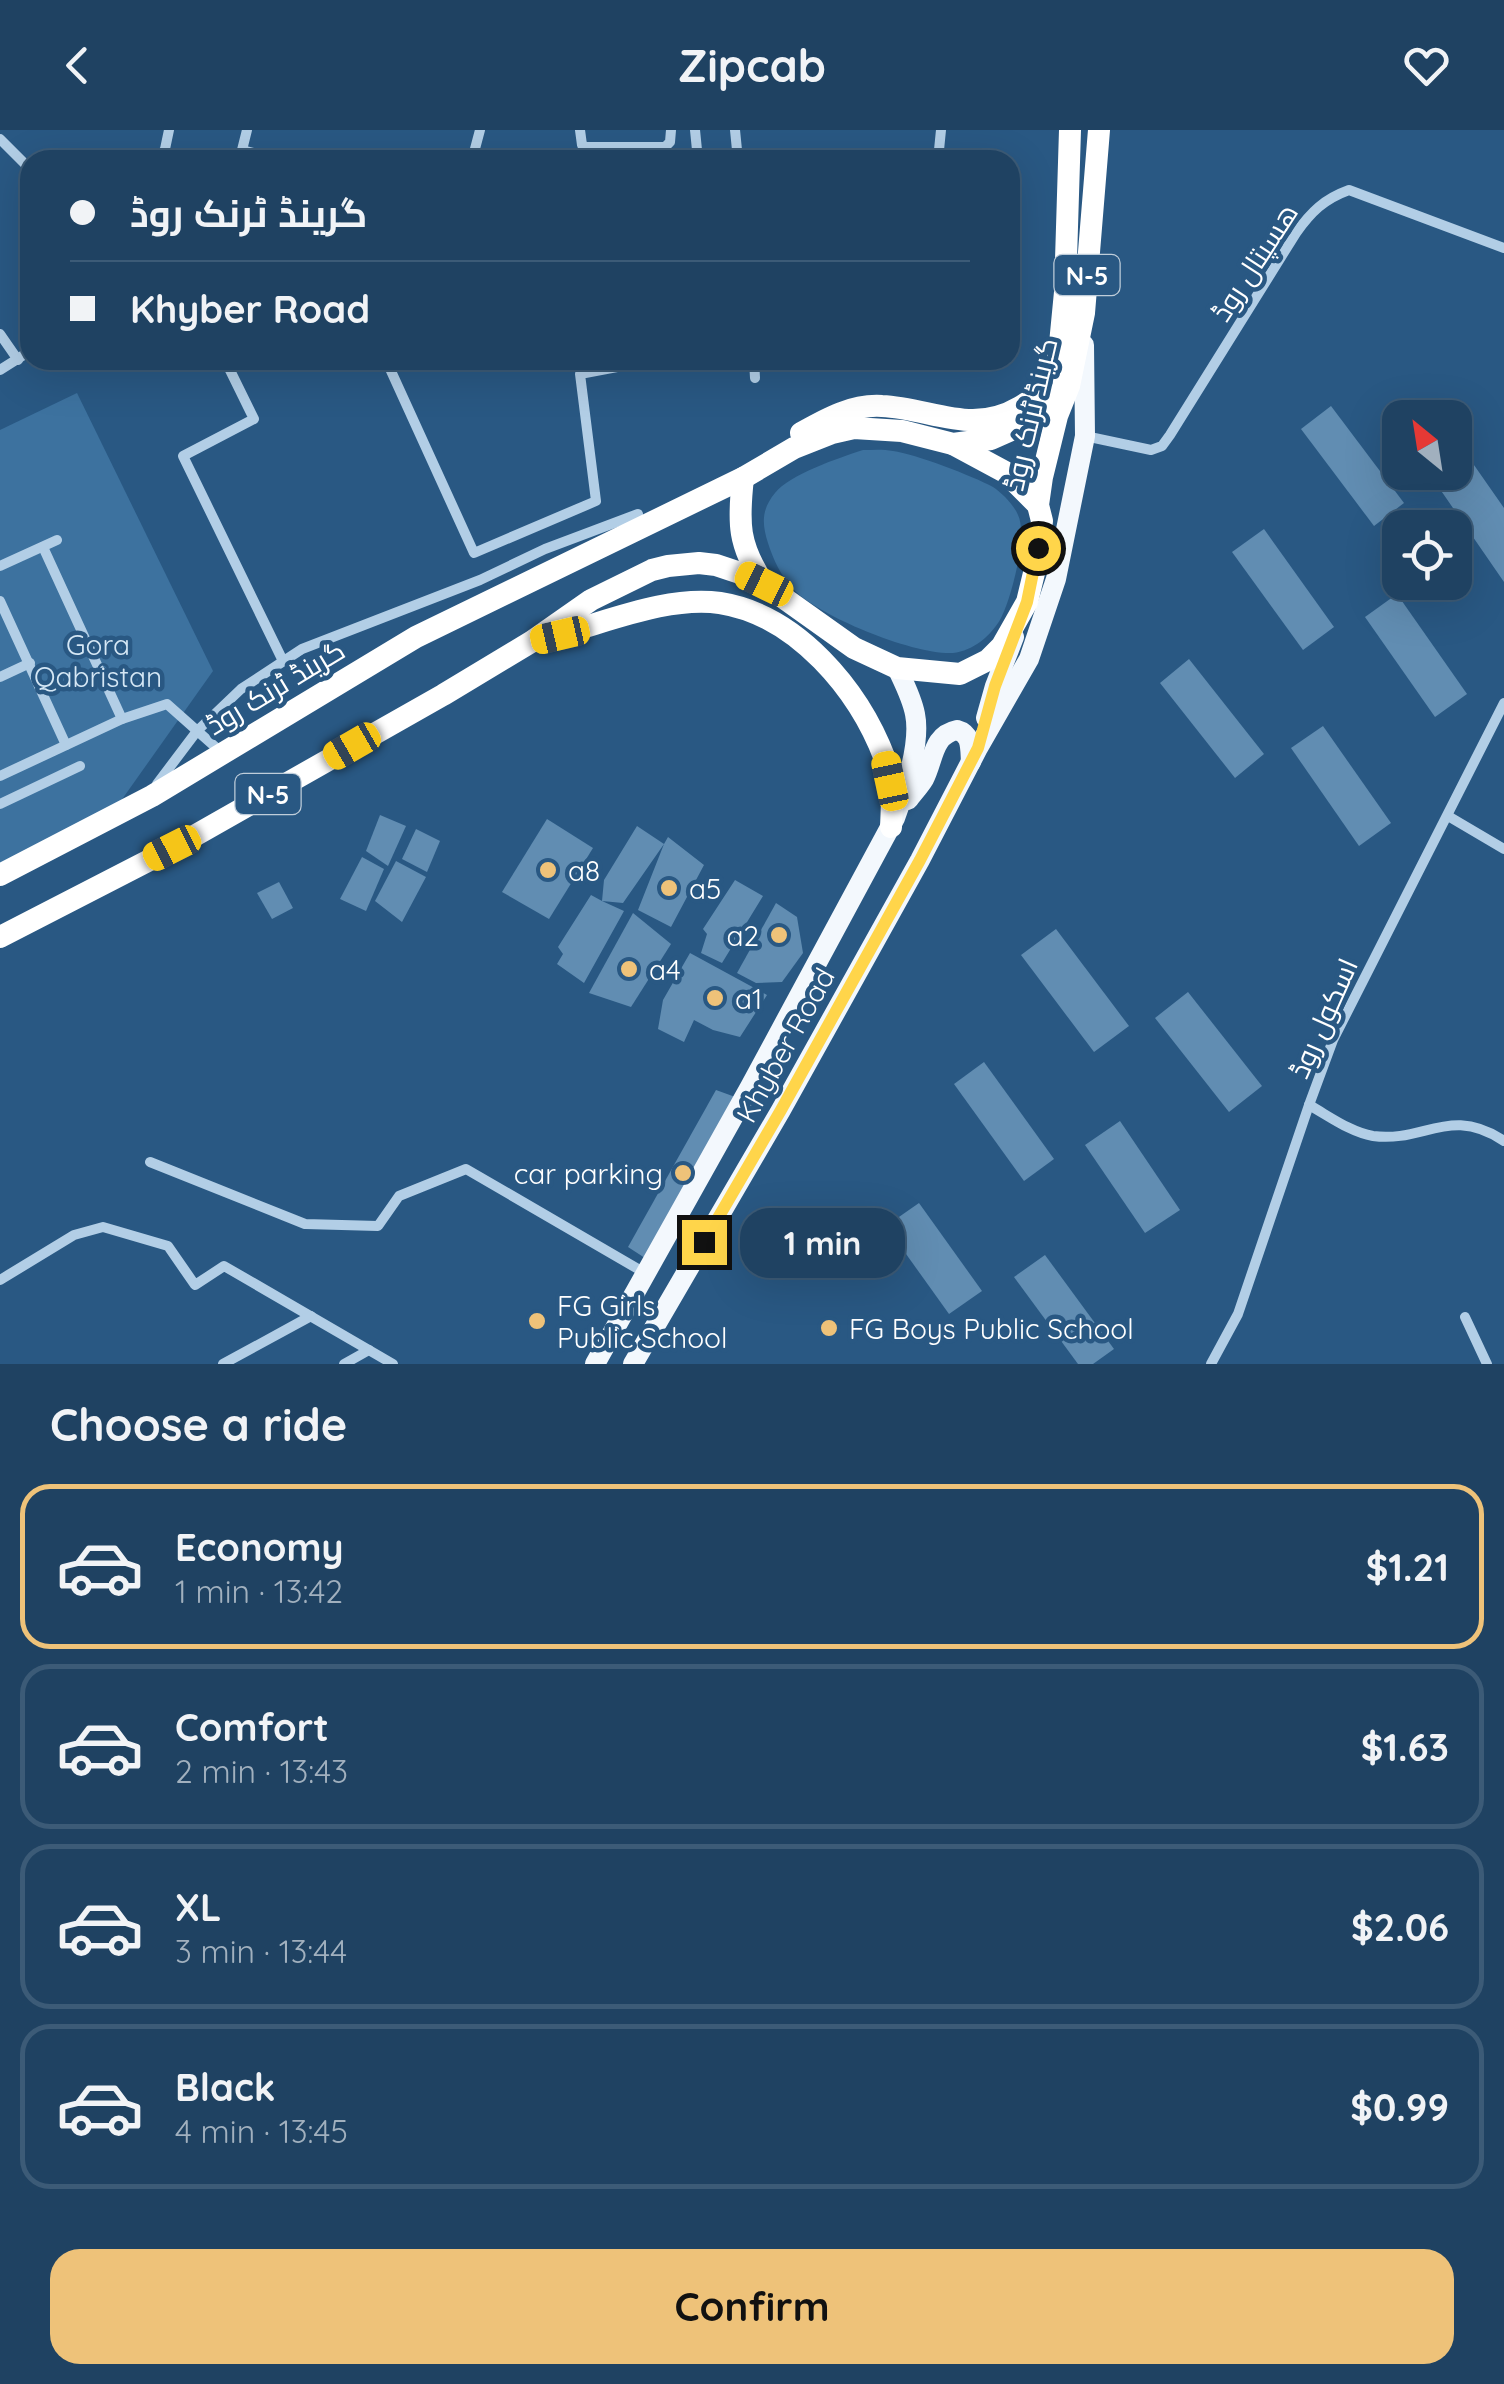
<!DOCTYPE html>
<html lang="en">
<head>
<meta charset="utf-8">
<style>
  :root { --surface:#1f4262; --page:#274968; --text:#f1f3f6; --muted:#a1b0be; --line:#3c5b77; --accent:#eec279 }
  body { margin:0; font-family:Quicksand,Cairo,sans-serif; background:var(--page); color:var(--text); height:100vh; display:flex; flex-direction:column; font-size:38px; white-space:nowrap }
  * { box-sizing:border-box; margin:0 }
  p { font-size:32px; color:var(--muted) }
  .icon { flex:none; width:55px; height:55px; fill:none; stroke:currentColor; stroke-width:2; stroke-linecap:round; stroke-linejoin:round }
  .map { position:relative; height:1234px; overflow:hidden }
  .side { display:flex; flex-direction:column; background:var(--surface); flex:1 }
  .side>* { flex:none }
  .guide { position:absolute; left:20px; top:20px; width:1000px; height:220px; border-radius:30px; box-shadow:0 10px 40px #0002,0 0 0 2px var(--line); display:grid; align-content:center; height:220px; padding:0 50px; background:var(--surface) }
  .needle { width:65px; rotate:330deg }
  .tools { position:absolute; left:1382px; top:270px; display:grid; gap:20px }
  .tools a { display:grid; place-items:center; width:90px; height:90px; border-radius:20px; background:var(--surface); box-shadow:0 10px 40px #0002,0 0 0 2px var(--line); font-size:50px }
  .end { position:absolute; width:45px; height:45px; margin:-22px; border:12px solid #ffd54a; background:#111; box-shadow:0 0 0 5px #111 }
  .from { border-radius:50% }
  .bubble { position:absolute; height:70px; border-radius:30px; background:var(--surface); box-shadow:0 10px 40px #0002,0 0 0 2px var(--line); font-size:32px; font-weight:700; line-height:70px; text-align:center }
  .car { position:absolute; width:30px; height:60px; margin:-30px -15px; border-radius:12px; box-shadow:0 0 8px 2px #0007; background:linear-gradient(#f5c518 24%,#345 0 40%,#f5c518 0 76%,#345 0 86%,#f5c518 0) }
  .guide b { display:flex; align-items:center; gap:35px; height:95px; font-size:38px }
  .guide b+b { border-top:2px solid var(--line) }
  .guide i { width:25px; height:25px; background:var(--text) }
  ul { padding:0; list-style:none }
  li { display:flex; align-items:center; gap:30px; height:165px; margin:0 20px 15px; padding:0 30px; border:5px solid var(--line); border-radius:30px }
  li div { flex:1 }
  li b { display:block; font-size:38px }
  li em { font-style:normal; font-weight:700 }
  li.on { border-color:var(--accent) }
  li>.icon { width:90px; height:90px; stroke-width:1.5 }
  h2 { padding:0 50px; font-size:45px; line-height:120px }
  .primary-button { display:flex; gap:20px; margin-top:auto; padding:20px 50px }
  .primary-button a { flex:1; height:115px; border-radius:30px; background:var(--accent); color:#111; font-size:40px; font-weight:700; line-height:115px; text-align:center }
  header { display:flex; justify-content:space-between; align-items:center; height:130px; padding:0 50px; background:var(--surface); font-size:45px; font-weight:700 }
  .map>svg:first-child { display:block }
  .green { fill:#3d729f }
  .building { fill:#618db2 }
  .lines { fill:none; stroke-linecap:round; stroke-linejoin:round }
  .street { stroke:#b2cee6; stroke-width:10 }
  .primary { stroke:#f3f8fd; stroke-width:20 }
  .highway { stroke:#fff; stroke-width:22 }
  .route { stroke:#ffd54a; stroke-width:12 }
  .poi-dot { fill:#eec279; stroke:#295883; stroke-width:4 }
  .labels { text-anchor:middle; dominant-baseline:central; stroke-width:9; stroke-linejoin:round; paint-order:stroke }
  .shield { fill:#295883; stroke:#bfcdda; stroke-width:2.5 }
  .shield-label { font-size:25px; font-weight:bold; fill:#fff }
  .street-label { font-size:28px; fill:#fff; stroke:#295883 }
  .park-label { font-size:28px; fill:#d5e7f5; stroke:#295883 }
  .poi-label { font-size:28px; fill:#fff; stroke:#295883; text-anchor:start }
</style>
</head>
<body>
<header><svg class="icon" aria-label="back" viewBox="0 0 24 24"><path d="M15 5l-7 7 7 7"/></svg>Zipcab<svg class="icon" aria-label="heart" viewBox="0 0 24 24"><path d="M12 20l-8-8c-3-5 5-10 8-4 3-6 11-1 8 4z"/></svg></header>
<div class="map">
<svg width="1504" height="1234" viewBox="0 0 1504 1234">
  <rect width="100%" height="100%" fill="#295883"/>
  <g class="green">
    <path d="M77 263 213 541 118 675 0 739V300Z"/>
    <path d="M863 320C872 320 883 319 893 321 915 324 973 346 993 357 1002 363 1014 375 1018 385 1028 405 1011 469 1001 488 992 505 973 521 953 523 914 525 820 487 793 459 781 446 773 429 768 413 762 394 761 380 775 363 790 344 839 328 863 320Z"/>
  </g>
  <g class="building">
    <path d="M1331 276 1404 373 1374 396 1301 299Z"/>
    <path d="M1467 325 1504 378V452L1433 349 1443 342H1455V334Z"/>
    <path d="M1264 399 1334 497 1303 520 1232 422Z"/>
    <path d="M1397 464 1467 564 1435 587 1365 487Z"/>
    <path d="M1189 529 1264 624 1235 648 1160 553Z"/>
    <path d="M1323 596 1391 693 1359 716 1291 618Z"/>
    <path d="M380 685 406 696 388 736 366 721Z"/>
    <path d="M547 689 593 718 549 789 502 762Z"/>
    <path d="M637 696 664 714 668 707 704 735 671 797 638 780 664 714 623 773 602 771 624 781 584 853 557 834 563 824 558 817 591 765 602 771 604 750Z"/>
    <path d="M416 699 440 711 427 742 402 729Z"/>
    <path d="M362 727 384 739 366 781 340 769Z"/>
    <path d="M396 731 426 747 402 792 375 771Z"/>
    <path d="M735 750 763 766 722 833 701 823 707 804 703 799Z"/>
    <path d="M279 752 293 778 272 789 257 763Z"/>
    <path d="M776 773 797 787 803 823 782 852 756 853 737 843Z"/>
    <path d="M633 783 671 814 631 877 589 863Z"/>
    <path d="M1056 799 1129 896 1094 922 1021 825Z"/>
    <path d="M690 823 767 865 740 907 713 900 694 890 684 912 658 899 663 870Z"/>
    <path d="M1188 862 1262 956 1229 982 1155 888Z"/>
    <path d="M984 932 1054 1029 1024 1051 954 954Z"/>
    <path d="M716 960 738 968 648 1130 628 1117Z"/>
    <path d="M1120 991 1180 1080 1145 1103 1085 1015Z"/>
    <path d="M919 1073 982 1161 949 1184 886 1096Z"/>
    <path d="M1045 1125 1114 1219 1093 1234H1078L1014 1147Z"/>
  </g>
  <g class="lines">
    <g class="street">
      <path d="M247 0 242 20 280 30"/>
      <path d="M580 0 582 15 586 17H665L670 12 671 0"/>
      <path d="M695 0 698 30"/>
      <path d="M735 0 738 30"/>
      <path d="M0 9 30 39"/>
      <path d="M159 30 165 19 169 0"/>
      <path d="M472 30 480 0"/>
      <path d="M938 30 941 0"/>
      <path d="M0 204 18 230"/>
      <path d="M225 230 254 289 183 326 283 531"/>
      <path d="M386 230 474 423 596 371 580 244 654 230"/>
      <path d="M754 230 755 248"/>
      <path d="M0 240 30 221"/>
      <path d="M1085 306 1151 320 1162 316 1170 305 1296 103C1311 82 1324 69 1349 60L1504 118"/>
      <path d="M43 417 122 589"/>
      <path d="M0 436 57 410"/>
      <path d="M0 471 66 615"/>
      <path d="M0 547 30 533"/>
      <path d="M0 646 122 589 167 574 221 622"/>
      <path d="M157 654 197 601 241 559 302 519 480 450 545 419 638 384"/>
      <path d="M0 674 80 636"/>
      <path d="M1448 686 1504 719"/>
      <path d="M1309 975C1329 986 1350 1002 1373 1006 1424 1013 1450 975 1504 1011"/>
      <path d="M150 1032 305 1094 378 1096 399 1066 466 1039 645 1143"/>
      <path d="M0 1150 74 1105 103 1097 168 1116 195 1155 224 1136 393 1234"/>
      <path d="M1465 1187 1487 1234"/>
      <path d="M223 1234 311 1186"/>
      <path d="M344 1234 369 1220"/>
      <path d="M1211 1234 1238 1184 1309 975 1333 910 1504 573"/>
    </g>
    <g class="primary">
      <path d="M986 588 995 556 1014 507"/>
      <path d="M908 670C913 663 920 656 924 649 934 630 932 605 957 600 972 604 970 619 971 632"/>
      <path d="M595 1234 750 957 895 688C905 661 921 613 915 584 912 568 904 553 897 538"/>
      <path d="M633 1234 781 980 920 730 978 618 1029 529 1056 449 1085 306 1084 215"/>
    </g>
    <g class="highway">
      <path d="M801 303C826 289 852 274 882 276 931 278 971 306 1020 277 1028 272 1033 270 1037 262"/>
      <path d="M953 314 1005 342 1038 375"/>
      <path d="M743 348C738 393 738 415 764 454"/>
      <path d="M549 507C600 495 666 465 720 473 797 485 859 560 885 629 894 651 892 674 891 697"/>
      <path d="M0 745 152 666 416 507 743 348 794 318 832 303 854 298 902 301 953 314 991 309 1025 294 1049 266 1059 224 1065 162 1070 0"/>
      <path d="M0 807 173 718 443 565 531 512 591 470 652 440 668 436 699 433 716 435 740 443 764 454 854 518 897 538 960 544 988 530 1002 516 1027 472 1034 443 1042 391 1038 375 1042 347 1057 286 1069 256 1084 183 1099 0"/>
    </g>
  </g>
  <g class="lines">
    <path class="route" d="M704 1112 781 980 920 730 978 618 995 556 1027 472 1038 418"/>
  </g>
  <g class="poi-dot">
    <circle cx="548" cy="740" r="10"/>
    <circle cx="669" cy="758" r="10"/>
    <circle cx="779" cy="805" r="10"/>
    <circle cx="629" cy="839" r="10"/>
    <circle cx="715" cy="868" r="10"/>
    <circle cx="683" cy="1043" r="10"/>
    <circle cx="537" cy="1191" r="10"/>
    <circle cx="829" cy="1198" r="10"/>
  </g>
  <g class="labels">
    <g class="shield">
      <rect x="1054.5" y="125" width="65" height="40" rx="8"/>
      <rect x="235.5" y="644" width="65" height="40" rx="8"/>
    </g>
    <g class="shield-label">
      <text x="1087" y="145">N-5</text>
      <text x="268" y="664">N-5</text>
    </g>
    <g class="street-label">
      <text transform="translate(1254 132) rotate(-57)">ھسپتال روڈ</text>
      <text transform="translate(1030 284) rotate(-77)">گرینڈ ٹرنک روڈ</text>
      <text transform="translate(275 557) rotate(-31)">گرینڈ ٹرنک روڈ</text>
      <text transform="translate(1323 888) rotate(-66)">اسکول روڈ</text>
      <text transform="translate(785 915) rotate(-61)">Khyber Road</text>
    </g>
    <g class="park-label">
      <text x="98" y="514">Gora<tspan x="98" dy="32">Qabristan</tspan></text>
    </g>
    <g class="poi-label">
      <text x="568" y="740">a8</text>
      <text x="689" y="758">a5</text>
      <text x="759" y="805" text-anchor="end">a2</text>
      <text x="649" y="839">a4</text>
      <text x="735" y="868">a1</text>
      <text x="663" y="1043" text-anchor="end">car parking</text>
      <text x="557" y="1175">FG Girls<tspan x="557" dy="32">Public School</tspan></text>
      <text x="849" y="1198">FG Boys Public School</text>
    </g>
  </g>
</svg>
<div class="tools">
<a><svg class="needle" viewBox="-14 -14 28 28"><path d="M0-13l5 13h-10z" fill="#e53935"/><path d="M0 13l5-13h-10z" fill="#a1b0be"/></svg></a>
<a><svg class="icon" aria-label="locate" viewBox="0 0 24 24"><circle cx="12" cy="12" r="6"/><path d="M12 2v4M12 18v4M2 12h4M18 12h4"/></svg></a>
</div>
<i class="end from" style="left:1038px;top:418px"></i>
<i class="end" style="left:704px;top:1112px"></i>
<div class="bubble" style="left:740px;top:1078px;width:165px">1 min</div>
<i class="car" style="left:764px;top:454px;rotate:296deg"></i>
<i class="car" style="left:560px;top:505px;rotate:257deg"></i>
<i class="car" style="left:352px;top:616px;rotate:240deg"></i>
<i class="car" style="left:890px;top:651px;rotate:348deg"></i>
<i class="car" style="left:172px;top:718px;rotate:243deg"></i>
<div class="guide">
<b><i class="from"></i>گرینڈ ٹرنک روڈ</b>
<b><i></i>Khyber Road</b>
</div>
</div>
<section class="side">
<h2>Choose a ride</h2>
<ul>
<li class="on"><svg class="icon" aria-label="car" viewBox="0 0 24 24"><path d="M5 17H2v-5l4-1 3-4h7l3 4 3 1v5h-3M9 17h6M6 11h13"/><circle cx="7" cy="17" r="2"/><circle cx="17" cy="17" r="2"/></svg><div><b>Economy</b><p>1 min · 13:42</p></div><em>$1.21</em></li>
<li><svg class="icon" aria-label="car" viewBox="0 0 24 24"><path d="M5 17H2v-5l4-1 3-4h7l3 4 3 1v5h-3M9 17h6M6 11h13"/><circle cx="7" cy="17" r="2"/><circle cx="17" cy="17" r="2"/></svg><div><b>Comfort</b><p>2 min · 13:43</p></div><em>$1.63</em></li>
<li><svg class="icon" aria-label="car" viewBox="0 0 24 24"><path d="M5 17H2v-5l4-1 3-4h7l3 4 3 1v5h-3M9 17h6M6 11h13"/><circle cx="7" cy="17" r="2"/><circle cx="17" cy="17" r="2"/></svg><div><b>XL</b><p>3 min · 13:44</p></div><em>$2.06</em></li>
<li><svg class="icon" aria-label="car" viewBox="0 0 24 24"><path d="M5 17H2v-5l4-1 3-4h7l3 4 3 1v5h-3M9 17h6M6 11h13"/><circle cx="7" cy="17" r="2"/><circle cx="17" cy="17" r="2"/></svg><div><b>Black</b><p>4 min · 13:45</p></div><em>$0.99</em></li>
</ul>
<div class="primary-button"><a>Confirm</a></div>
</section>
</body>
</html>
